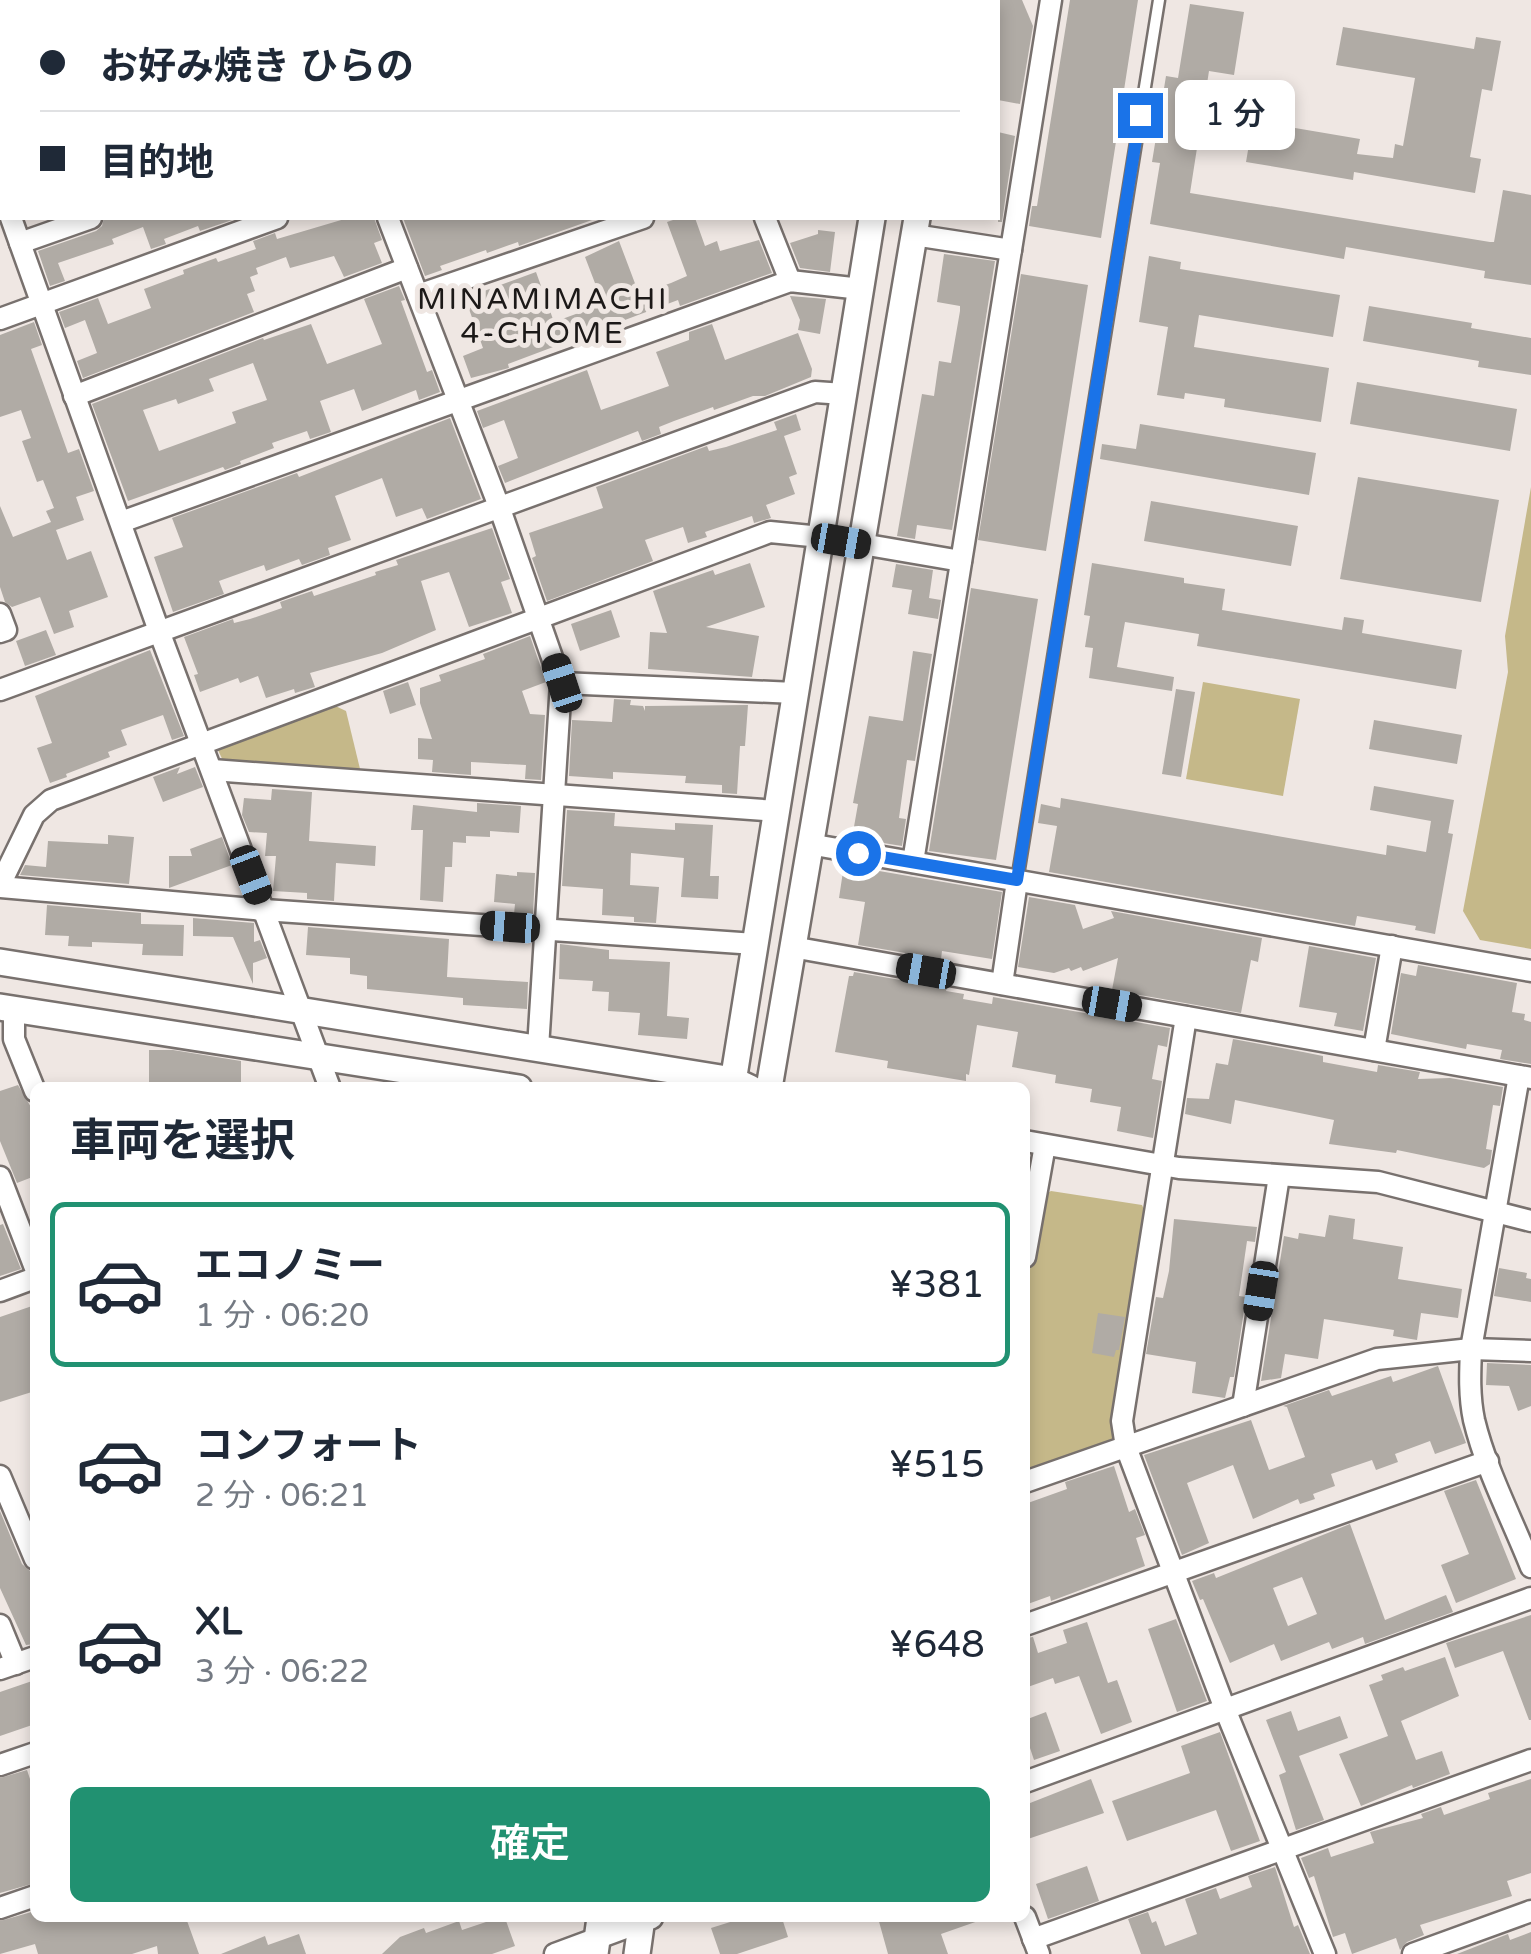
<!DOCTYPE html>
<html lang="ja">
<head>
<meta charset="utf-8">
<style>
  :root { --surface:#fff; --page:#f6f6f7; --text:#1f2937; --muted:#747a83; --line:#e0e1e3; --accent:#219171 }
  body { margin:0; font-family:"Varela Round","Noto Sans JP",sans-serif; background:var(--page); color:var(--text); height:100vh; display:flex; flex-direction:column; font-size:38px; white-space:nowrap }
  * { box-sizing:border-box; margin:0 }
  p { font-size:32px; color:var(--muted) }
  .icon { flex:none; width:55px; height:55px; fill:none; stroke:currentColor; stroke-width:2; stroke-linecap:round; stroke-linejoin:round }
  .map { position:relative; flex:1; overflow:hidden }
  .sheet { position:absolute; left:30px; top:1082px; width:1000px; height:840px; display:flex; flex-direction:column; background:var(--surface); border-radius:15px; box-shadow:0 5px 15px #0003 }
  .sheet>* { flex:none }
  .banner { position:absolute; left:0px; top:0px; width:1000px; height:220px; box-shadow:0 5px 15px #0003; display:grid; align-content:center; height:220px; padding:0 40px; background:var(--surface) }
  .end { position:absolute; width:45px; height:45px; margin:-22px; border:12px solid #1a73e8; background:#fff; box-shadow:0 0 0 5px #fff }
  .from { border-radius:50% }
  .bubble { position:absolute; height:70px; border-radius:15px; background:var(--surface); box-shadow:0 5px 15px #0003; font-size:32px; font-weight:600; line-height:70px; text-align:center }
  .car { position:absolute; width:30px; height:60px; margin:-30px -15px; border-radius:12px; box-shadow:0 0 8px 2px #0007; background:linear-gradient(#222 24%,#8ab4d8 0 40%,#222 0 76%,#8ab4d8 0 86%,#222 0) }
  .banner b { display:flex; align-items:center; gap:35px; height:95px; font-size:38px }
  .banner b+b { border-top:2px solid var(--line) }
  .banner i { width:25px; height:25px; background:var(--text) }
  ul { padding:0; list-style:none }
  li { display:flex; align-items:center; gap:30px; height:165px; margin:0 20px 15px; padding:0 20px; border:5px solid transparent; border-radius:15px }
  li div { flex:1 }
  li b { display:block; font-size:38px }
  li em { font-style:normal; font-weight:600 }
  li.on { border-color:var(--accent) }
  li>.icon { width:90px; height:90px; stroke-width:1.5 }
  h2 { padding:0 40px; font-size:45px; line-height:120px }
  .primary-button { display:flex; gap:20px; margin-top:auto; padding:20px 40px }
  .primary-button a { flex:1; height:115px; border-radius:15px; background:var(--accent); color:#fff; font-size:40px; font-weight:600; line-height:115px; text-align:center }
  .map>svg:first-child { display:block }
  .green { fill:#c5b889 }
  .building { fill:#b0aba5; fill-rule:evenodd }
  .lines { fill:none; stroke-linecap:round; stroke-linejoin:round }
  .service-casing { stroke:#78716e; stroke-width:15 }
  .minor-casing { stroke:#78716e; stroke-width:25 }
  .tertiary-casing { stroke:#78716e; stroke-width:30 }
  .service { stroke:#fff; stroke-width:10 }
  .minor { stroke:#fff; stroke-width:20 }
  .tertiary { stroke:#fff; stroke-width:25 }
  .route { stroke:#1a73e8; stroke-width:12 }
  .labels { text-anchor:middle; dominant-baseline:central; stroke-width:10; stroke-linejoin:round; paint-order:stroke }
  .neighbourhood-label { font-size:30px; letter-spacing:2.5px; fill:#1c1918; stroke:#efe7e3 }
</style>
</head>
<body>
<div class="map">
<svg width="1531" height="1954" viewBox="0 0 1531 1954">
  <rect width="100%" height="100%" fill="#efe7e3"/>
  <g class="green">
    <path d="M1531 487V949L1480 940 1463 911 1508 672 1505 636Z"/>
    <path d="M1203 682 1300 699 1283 796 1186 779Z"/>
    <path d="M329 703 346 711 361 773 224 763 218 750 221 745Z"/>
    <path d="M1051 1191 1142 1205 1146 1214 1115 1440 1112 1444 1025 1473V1296L1044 1195Z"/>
  </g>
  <g class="building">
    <path d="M998 0H1022L1033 26 1020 104 998 100Z"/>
    <path d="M1070 0H1138L1101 238 1029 226 1032 206H1037Z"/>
    <path d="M1190 4 1244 12 1234 75 1209 71 1190 193 1490 242H1494L1503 190 1531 195V285L1484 278 1485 271 1346 247 1344 259 1150 224 1160 163 1152 162 1166 76 1178 78Z"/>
    <path d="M1343 27 1474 49 1476 37 1501 41 1492 91 1482 89 1470 157 1481 159 1475 193 1354 172 1353 180 1246 162 1253 121 1360 139 1357 154 1393 158 1395 144 1403 146 1415 78 1336 65Z"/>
    <path d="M998 132 1015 136 1005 201 999 200 1005 201 1002 222H998Z"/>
    <path d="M104 218H238L200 231 198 226 164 239 166 244 151 249 143 227 112 239 114 244 58 263 65 281 50 286 38 251 96 231 102 226Z"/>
    <path d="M348 218H374L382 240 374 243 382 263 344 277 334 256 290 268 286 257 256 268 258 274 250 277 255 291 247 294 254 312 83 378 77 361 97 353 85 320 65 328 59 312 98 298 108 324 151 308 144 289 184 274 183 270 216 258 218 262 256 249 253 241 275 233 277 239Z"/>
    <path d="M403 218H592V220L519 246 518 242 487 253 486 250 440 266 442 270 425 276Z"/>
    <path d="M679 218H695L705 246 717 241 720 251 759 240 772 273 680 306 678 300 508 364 509 368 471 378 463 356 483 348 465 298 536 272 554 322 603 304 585 257 619 241 639 294 671 283 687 276 667 222Z"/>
    <path d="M818 230 835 232 830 272 800 268 790 243 818 234Z"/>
    <path d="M944 254 995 261 952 530 917 525 915 539 897 536 922 394 934 396 939 361 951 363 960 311V306L937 302Z"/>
    <path d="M1149 256 1181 262 1180 269 1340 295 1333 337 1199 315 1194 347 1329 368 1321 422 1224 407 1225 399 1185 393 1184 399 1157 395 1168 327 1139 322Z"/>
    <path d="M1021 274 1088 285 1046 551 978 540Z"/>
    <path d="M399 286 405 300 401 301 427 372 432 370 440 392 419 400 416 390 362 411 354 389 320 401 331 432 310 439 307 431 272 443 274 448 240 461 241 464 225 470 223 467 128 501 92 404 263 338 264 340 311 324 327 364 382 344 364 299ZM253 363 267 400 232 412 236 423 159 451 143 410 176 399 178 404 214 391 209 379Z"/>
    <path d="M790 296 826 299 820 334 798 330 800 320Z"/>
    <path d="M1369 306 1472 323 1471 328 1531 338V375L1478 367 1479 361 1363 341Z"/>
    <path d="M34 322 42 345 31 349 68 453 79 449 94 491 76 497 84 520 56 530 67 560 91 551 108 597 69 611 74 627 54 634 40 597 12 607 5 602 0 587V506L13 537 51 522 46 511 54 508 43 480 37 482 22 441 31 438 21 410 0 417V335Z"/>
    <path d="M712 324 725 360 798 333 812 369 811 377 765 396H753L714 410 713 407 674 421 659 427 661 434 642 441 638 431 505 483 498 466 518 458 504 420 483 428 477 411 587 370 601 410 669 386 656 352 689 340V332Z"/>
    <path d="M1357 382 1517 409 1510 451 1350 424Z"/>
    <path d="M796 414 801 430 784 436 797 474 789 477 795 494 766 505 771 518 754 523 752 516 705 532 707 537 688 543 683 527 645 540 653 561 547 601 532 558 536 556 529 533 603 508 596 487 707 446 709 451 726 447 777 430 774 422Z"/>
    <path d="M450 418 481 499 427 519 422 508 396 517 382 478 335 496 351 540 328 548 330 555 302 565 299 559 266 571 264 565 219 581 224 594 173 612 154 557 183 547 172 518 297 473 299 477Z"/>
    <path d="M1140 424 1316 453 1309 495 1100 459 1102 444 1136 449Z"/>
    <path d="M1358 477 1499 500 1481 602 1340 579Z"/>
    <path d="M1151 501 1298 526 1291 566 1144 541Z"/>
    <path d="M492 528 510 579 501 582 512 613 469 627 449 572 421 581 436 630 382 653 310 673 315 687 295 693 294 689 266 698 258 676 240 683 238 678 200 692 194 675 198 674 184 637 233 619 234 623 250 619 282 608 280 602 312 591 314 596 376 575 375 572 398 565 396 560Z"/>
    <path d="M750 563 765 607 706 627 759 636 752 677 648 669 650 632 667 633 653 591 713 570 715 575Z"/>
    <path d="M1092 563 1184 578V583L1225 589 1222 610 1342 630 1344 617 1364 620 1362 633 1462 650 1456 689 1197 646 1199 634 1125 622 1117 667 1174 677 1172 691 1089 678 1093 648 1085 647 1090 616 1084 615Z"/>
    <path d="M896 564 933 570 929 598 941 600 938 619 908 614 912 590 892 587Z"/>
    <path d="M971 588 1038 599 996 860 929 851Z"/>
    <path d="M611 610 620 637 580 651 571 624Z"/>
    <path d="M46 630 56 655 25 666 16 641Z"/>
    <path d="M530 636 546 682 522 691 530 714 545 715 541 780 525 779 526 765 471 762V775L432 772 433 760 418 759V738L432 739 420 703V688L441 681 439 675 485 659 483 654Z"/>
    <path d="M150 650 184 736 172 740 163 715 121 730 127 745 108 752 110 757 66 774 67 777 50 783 37 748 52 743 35 696Z"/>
    <path d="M913 651 932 654 915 761 907 760 899 818 906 819 902 846 852 838 858 804 853 803 869 716 903 721Z"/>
    <path d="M408 682 416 705 390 714 383 691Z"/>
    <path d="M1176 689 1195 692 1181 777 1162 774Z"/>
    <path d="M614 699 631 700 630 705 643 706 645 711V706L748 705 745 746H740L737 794 722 793V785L685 783 686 776 613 772V779L569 776 572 720 612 722Z"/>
    <path d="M1374 720 1462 735 1457 764 1369 749Z"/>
    <path d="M180 767 177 774 195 767 203 787 163 802 153 777Z"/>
    <path d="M1374 786 1454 800 1448 833 1453 834 1435 934 1415 930 1416 926 1357 916 1355 926 1049 872 1057 826 1038 823 1041 804 1060 808 1061 798 1386 855 1387 845 1426 852 1431 821 1370 810Z"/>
    <path d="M272 789 312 792 309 841 376 846 375 866 336 863 334 901 307 899V893L273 891 276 856H265L267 833 249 832 242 815 244 798 271 800Z"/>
    <path d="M477 803 521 806 519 833 490 831V837L466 836V843L453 842 452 867H445L443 902 420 900 423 830H411L413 805 477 812Z"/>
    <path d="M567 810 615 813 614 826 675 830V823L713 825 710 876H719L718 899 681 897 684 858 631 853 630 885 659 887 656 923 634 922V917L602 915 603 889 562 886Z"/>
    <path d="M108 835 134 837 129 884 20 875 25 865 46 867 48 841 108 844Z"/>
    <path d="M222 837 232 865 169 888V856H192L190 849Z"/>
    <path d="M844 865 1002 892 992 959 942 951 941 959 858 945 865 902 839 898Z"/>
    <path d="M517 872 535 873 533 915 514 914 515 904 494 902 496 874 517 876Z"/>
    <path d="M1029 897 1075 905 1083 929 1114 918 1111 911 1262 938 1258 962 1251 960 1241 1013 1112 990 1118 958 1083 971 1081 967 1071 971 1069 968 1054 973 1018 967Z"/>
    <path d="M47 905 141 913V924L184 925 183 956 142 955 143 944 92 942V947L68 946 69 936 45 935Z"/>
    <path d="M193 918 254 923V942L260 940 267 958 253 963V984L233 937 193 936Z"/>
    <path d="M308 927 449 939 447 977 528 982 527 1009 463 1005V998L367 989V976L350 974V958L306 955Z"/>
    <path d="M560 944 609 950V959L670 962 667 1016 689 1018 687 1039 638 1035 640 1013 608 1011 609 992 592 991 593 981 559 979Z"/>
    <path d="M1309 946 1376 958 1363 1031 1334 1026 1337 1013 1299 1007Z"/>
    <path d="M1418 965 1517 983 1512 1012 1525 1014 1524 1020 1531 1022V1064L1500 1059 1502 1050 1467 1044 1466 1049 1391 1034 1401 973 1416 976Z"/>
    <path d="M854 972 947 988 946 991 964 994 963 999 992 1004 993 997 1170 1028 1167 1047 1158 1045 1152 1079 1162 1081 1153 1138 1117 1131 1121 1107 1090 1102 1092 1089 1055 1083 1056 1075 1012 1067 1018 1032 977 1025 969 1075 966 1074V1081L887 1068 888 1061 835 1052 849 976H853Z"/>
    <path d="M1233 1039 1303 1052 1323 1056V1062L1377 1072 1378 1065 1420 1072 1418 1079 1450 1078 1503 1087 1500 1106 1493 1105 1486 1149 1492 1150 1490 1164 1484 1168 1397 1150 1396 1153 1329 1144 1334 1120 1235 1100 1231 1124 1185 1114 1187 1098 1209 1099 1216 1063 1228 1065Z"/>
    <path d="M149 1050H173L241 1061V1088H149Z"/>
    <path d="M18 1085 35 1114V1176L17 1183 0 1141V1091Z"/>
    <path d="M1329 1215 1355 1219 1353 1239 1403 1247 1398 1279 1462 1289 1458 1318 1421 1313 1417 1340 1393 1336 1394 1330 1324 1319 1318 1359 1285 1354 1281 1378 1261 1381 1284 1236 1298 1239 1299 1233 1325 1237Z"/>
    <path d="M1174 1219 1257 1227 1255 1242 1247 1241 1239 1296 1246 1297 1234 1377H1230L1225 1398 1192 1393 1196 1362 1146 1354 1156 1297 1163 1298 1169 1271Z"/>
    <path d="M3 1224 21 1269 0 1276V1225Z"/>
    <path d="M1499 1268 1527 1273 1526 1278 1531 1279V1302L1494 1296Z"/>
    <path d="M35 1305V1391L0 1402V1317Z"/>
    <path d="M1098 1313 1125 1317 1119 1350H1116L1114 1357 1092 1353Z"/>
    <path d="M1487 1363 1531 1365V1406L1518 1411 1509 1386 1486 1385Z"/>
    <path d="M1438 1366 1466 1443 1435 1454 1430 1441 1395 1454 1398 1462 1376 1470 1372 1460 1331 1474 1335 1486 1313 1494 1315 1499 1300 1504 1298 1499 1253 1519 1233 1465 1187 1483 1209 1543 1182 1555 1144 1455 1251 1420 1269 1470 1305 1457 1287 1407 1283 1406 1329 1390 1332 1396 1391 1376 1393 1382Z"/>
    <path d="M1114 1466 1129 1512 1135 1509 1145 1535 1136 1538 1145 1566 1051 1601 1050 1596 1025 1605V1504L1067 1489 1065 1482Z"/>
    <path d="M1476 1480 1516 1579 1456 1603 1441 1565 1469 1554 1444 1491Z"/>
    <path d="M0 1511 22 1564 30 1571 35 1584V1644L26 1645 0 1588Z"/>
    <path d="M1350 1524 1385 1620 1446 1595 1453 1612 1365 1644 1363 1637 1332 1649 1329 1642 1281 1661 1274 1644 1230 1663 1203 1599 1200 1600 1192 1581 1214 1573 1216 1578ZM1302 1577 1317 1614 1288 1626 1273 1588Z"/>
    <path d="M1531 1615V1720H1529L1503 1651 1455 1668 1446 1643Z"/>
    <path d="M1176 1619 1207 1701 1177 1712 1148 1629Z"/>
    <path d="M1087 1622 1108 1683 1117 1680 1132 1722 1101 1734 1079 1676 1055 1684 1053 1678 1025 1688V1638L1033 1637 1038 1653 1067 1643 1063 1630Z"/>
    <path d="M1445 1657 1459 1696 1401 1721 1416 1760 1442 1751 1450 1774 1413 1788 1412 1785 1361 1806 1339 1754 1388 1736 1369 1685 1383 1680 1381 1675 1403 1667 1405 1671Z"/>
    <path d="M35 1680V1724L0 1736V1692Z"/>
    <path d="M1291 1711 1298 1731 1340 1716 1348 1738 1299 1756 1324 1820 1296 1830 1279 1775 1286 1772 1266 1720Z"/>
    <path d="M1046 1712 1060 1751 1034 1760 1025 1733V1720Z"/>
    <path d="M1220 1732 1260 1841 1231 1851 1216 1810 1127 1841 1112 1801 1190 1773 1181 1746Z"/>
    <path d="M27 1770 35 1794V1883L0 1893V1778Z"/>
    <path d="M1091 1779 1104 1813 1025 1840V1805Z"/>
    <path d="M1531 1779V1873L1507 1881 1512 1896 1420 1925 1424 1935 1407 1942 1400 1950 1396 1938 1352 1954 1345 1933 1333 1937 1314 1876 1309 1878 1301 1858 1328 1848 1331 1857 1374 1843 1370 1832 1423 1818 1421 1814 1441 1807 1444 1815 1490 1799 1488 1793Z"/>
    <path d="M1087 1866 1099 1901 1048 1919 1036 1884Z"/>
    <path d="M1275 1867 1294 1927 1298 1925 1310 1954H1141L1128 1919 1148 1912 1152 1923 1156 1921 1165 1946 1197 1934 1185 1899 1216 1888 1220 1899 1252 1887 1248 1876Z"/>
    <path d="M35 1911V1918H186L199 1954H158L157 1946 132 1954H38L35 1944 0 1954V1921Z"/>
    <path d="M498 1918H505L515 1946 492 1954H382L400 1937 424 1928 426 1933 459 1921 462 1930Z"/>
    <path d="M743 1918H782L788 1937 737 1954H720L711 1928Z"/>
    <path d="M878 1918H980L981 1920 941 1934 948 1954H888Z"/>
    <path d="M1531 1932V1954H1457L1508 1934 1510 1940Z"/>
    <path d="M299 1934 306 1954H221L265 1936 268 1945Z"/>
  </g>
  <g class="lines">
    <g class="service-casing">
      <path id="service" d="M1017 881 1159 0"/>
    </g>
    <g class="minor-casing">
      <g id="minor">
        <path d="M679 0 680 2"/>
        <path d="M94 2 101 0"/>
        <path d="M434 2 441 0"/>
        <path d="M871 2 878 0"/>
        <path d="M0 38 2 37"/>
        <path d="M0 163 2 162"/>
        <path d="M0 185 2 193"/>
        <path d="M11 218 159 631 330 1088"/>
        <path d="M388 218 500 509 561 683 538 1048"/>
        <path d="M765 218 790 281"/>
        <path d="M914 235 1011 250"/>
        <path d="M20 243 91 218"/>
        <path d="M418 295 643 218"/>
        <path d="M0 319 277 218"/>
        <path d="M74 396 407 268"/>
        <path d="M121 522 790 281 861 289"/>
        <path d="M0 614 6 630 0 632"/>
        <path d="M561 683 795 693"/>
        <path d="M0 690 815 392 844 394"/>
        <path d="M212 770 777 811"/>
        <path d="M809 844 1531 971"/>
        <path d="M913 862 1051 0"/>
        <path d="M0 885 34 815 51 800 770 532 821 537 961 561"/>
        <path d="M0 887 264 910 755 944"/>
        <path d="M792 947 1531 1078"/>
        <path d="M1002 984 1017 881"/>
        <path d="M14 1009V1039L35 1091"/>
        <path d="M1186 1017 1122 1421 1126 1447 1225 1709 1325 1954"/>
        <path d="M1374 1050 1392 946"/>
        <path d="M1519 1076 1471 1349C1470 1373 1469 1396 1474 1420 1486 1470 1512 1519 1531 1567"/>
        <path d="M1025 1141 1179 1168 1378 1182 1531 1221"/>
        <path d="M0 1177 35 1268"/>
        <path d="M1025 1257 1045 1145"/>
        <path d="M0 1291 35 1278"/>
        <path d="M1243 1406 1279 1176"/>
        <path d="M0 1476 35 1559"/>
        <path d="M1025 1482 1377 1359 1471 1349 1531 1351"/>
        <path d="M0 1625 16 1664"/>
        <path d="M1025 1625 1488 1461"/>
        <path d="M0 1669 35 1657"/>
        <path d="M0 1765 35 1753"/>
        <path d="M1025 1782 1531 1598"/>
        <path d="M0 1908 35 1896"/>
        <path d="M1025 1917 1039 1954"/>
        <path d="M1033 1939 1531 1760"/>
        <path d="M555 1954 652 1918"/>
        <path d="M1413 1954 1531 1911"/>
      </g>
    </g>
    <g class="tertiary-casing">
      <g id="tertiary">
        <path d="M913 2 914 0"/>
        <path d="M956 2V0"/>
        <path d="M0 962 733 1080 750 1088"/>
        <path d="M0 1007 519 1088"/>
        <path d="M732 1088 872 218"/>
        <path d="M769 1088 917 218"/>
        <path d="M595 1954 600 1918"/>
        <path d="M637 1954 642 1918"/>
      </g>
    </g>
    <use href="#service" class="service"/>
    <use href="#minor" class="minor"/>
    <use href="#tertiary" class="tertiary"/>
  </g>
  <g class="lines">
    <path class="route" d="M858 853 1017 880 1140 115"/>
  </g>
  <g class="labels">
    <g class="neighbourhood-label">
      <text x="543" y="299">MINAMIMACHI<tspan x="543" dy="34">4-CHOME</tspan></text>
    </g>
  </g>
</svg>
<i class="end from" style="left:858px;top:853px"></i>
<i class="end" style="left:1140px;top:115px"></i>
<div class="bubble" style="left:1175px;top:80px;width:120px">1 分</div>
<i class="car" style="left:841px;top:541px;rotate:100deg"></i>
<i class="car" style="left:562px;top:683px;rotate:342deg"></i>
<i class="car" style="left:251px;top:875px;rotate:159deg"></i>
<i class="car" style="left:510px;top:927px;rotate:274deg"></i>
<i class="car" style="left:926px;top:971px;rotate:280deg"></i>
<i class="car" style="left:1112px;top:1004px;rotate:100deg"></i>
<i class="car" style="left:1261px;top:1291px;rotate:189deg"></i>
<div class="banner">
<b><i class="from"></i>お好み焼き ひらの</b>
<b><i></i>目的地</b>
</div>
<section class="sheet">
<h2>車両を選択</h2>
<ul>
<li class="on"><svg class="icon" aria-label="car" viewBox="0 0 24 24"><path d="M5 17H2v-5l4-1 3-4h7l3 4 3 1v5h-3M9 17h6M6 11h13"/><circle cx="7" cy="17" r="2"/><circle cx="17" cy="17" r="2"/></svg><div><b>エコノミー</b><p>1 分 · 06:20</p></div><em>¥381</em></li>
<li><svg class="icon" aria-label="car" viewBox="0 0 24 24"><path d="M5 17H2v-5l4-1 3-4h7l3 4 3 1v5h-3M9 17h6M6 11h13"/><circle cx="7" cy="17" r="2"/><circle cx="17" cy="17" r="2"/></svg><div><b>コンフォート</b><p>2 分 · 06:21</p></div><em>¥515</em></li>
<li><svg class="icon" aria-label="car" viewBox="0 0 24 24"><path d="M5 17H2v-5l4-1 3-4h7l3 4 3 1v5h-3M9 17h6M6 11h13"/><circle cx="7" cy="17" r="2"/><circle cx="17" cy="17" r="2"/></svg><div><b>XL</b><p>3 分 · 06:22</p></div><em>¥648</em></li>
</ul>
<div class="primary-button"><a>確定</a></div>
</section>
</div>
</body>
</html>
